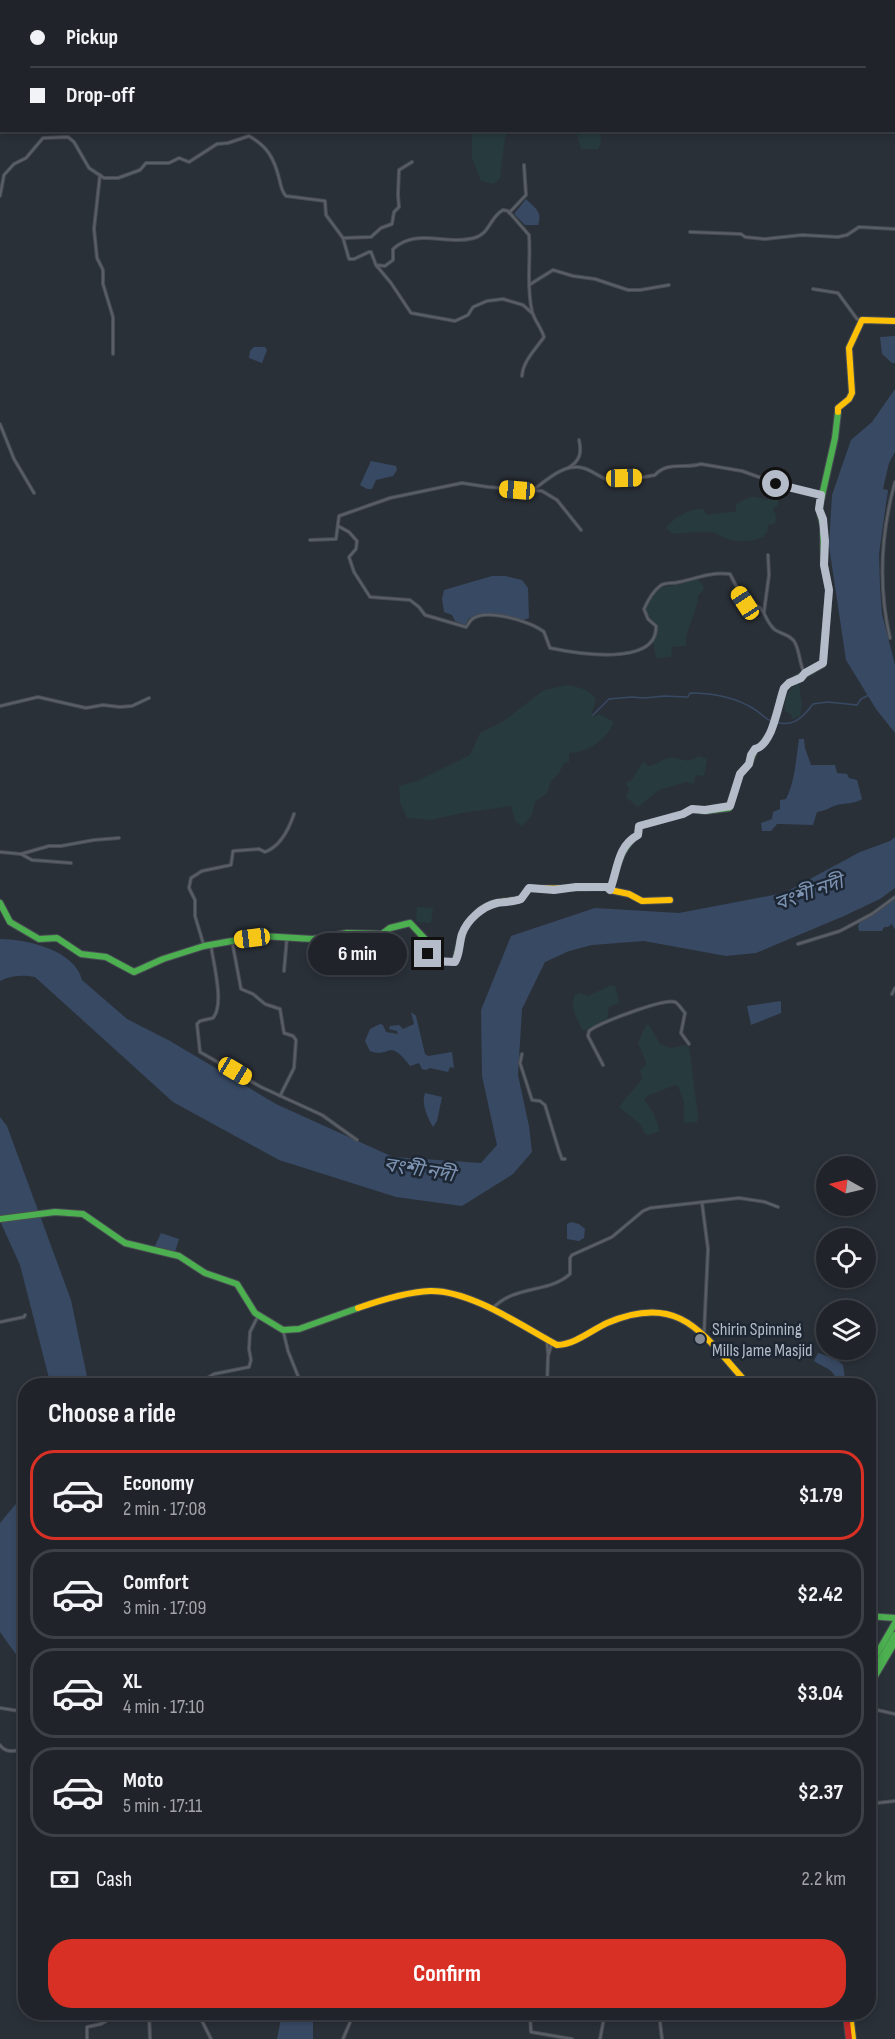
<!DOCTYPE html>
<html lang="en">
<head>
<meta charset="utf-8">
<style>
  :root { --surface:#20242a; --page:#282c32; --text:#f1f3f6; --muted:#a2a4a8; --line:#3d4147; --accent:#d93025 }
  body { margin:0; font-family:"Sofia Sans Condensed","Noto Sans Bengali",sans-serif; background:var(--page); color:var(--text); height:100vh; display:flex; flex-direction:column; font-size:22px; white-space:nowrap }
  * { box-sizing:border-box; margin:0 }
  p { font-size:20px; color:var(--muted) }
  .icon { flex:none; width:33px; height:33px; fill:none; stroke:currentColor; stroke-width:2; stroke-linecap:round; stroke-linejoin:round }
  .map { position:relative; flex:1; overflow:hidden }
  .side { position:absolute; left:18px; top:1378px; width:858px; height:642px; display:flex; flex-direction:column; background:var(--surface); border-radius:24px; box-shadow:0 3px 9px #0003,0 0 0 2px var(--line) }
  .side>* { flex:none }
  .banner { position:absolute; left:0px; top:0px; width:896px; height:132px; box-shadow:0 3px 9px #0003,0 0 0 2px var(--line); display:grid; align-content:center; height:132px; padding:0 30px; background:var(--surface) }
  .needle { width:39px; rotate:278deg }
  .buttons { position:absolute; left:816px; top:1156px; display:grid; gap:12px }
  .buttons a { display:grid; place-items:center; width:60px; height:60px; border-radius:50%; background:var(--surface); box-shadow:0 3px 9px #0003,0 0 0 2px var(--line); font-size:30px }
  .end { position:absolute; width:27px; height:27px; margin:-14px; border:8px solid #b4bcc9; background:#111; box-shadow:0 0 0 3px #111 }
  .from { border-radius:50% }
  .bubble { position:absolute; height:42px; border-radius:21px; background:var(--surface); box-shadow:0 3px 9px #0003,0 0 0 2px var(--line); font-size:20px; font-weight:700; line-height:42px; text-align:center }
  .car { position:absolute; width:18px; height:36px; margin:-18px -9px; border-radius:8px; box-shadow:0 0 4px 2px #0007; background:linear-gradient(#f5c518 24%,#345 0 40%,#f5c518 0 76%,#345 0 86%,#f5c518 0) }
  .banner b { display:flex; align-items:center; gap:21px; height:57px; font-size:22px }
  .banner b+b { border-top:2px solid var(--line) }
  .banner i { width:15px; height:15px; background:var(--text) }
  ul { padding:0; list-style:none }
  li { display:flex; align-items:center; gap:18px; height:90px; margin:0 12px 9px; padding:0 18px; border:3px solid var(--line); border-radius:24px }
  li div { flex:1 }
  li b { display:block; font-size:22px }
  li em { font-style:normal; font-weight:700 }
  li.current { border-color:var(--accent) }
  li>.icon { width:54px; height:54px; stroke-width:1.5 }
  h2 { padding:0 30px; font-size:27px; line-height:72px }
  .pay { display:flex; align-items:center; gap:15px; height:66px; padding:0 30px; font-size:22px }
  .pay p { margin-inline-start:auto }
  .primary-button { display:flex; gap:12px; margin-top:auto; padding:12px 30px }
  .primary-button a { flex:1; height:69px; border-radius:24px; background:var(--accent); color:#fff; font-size:24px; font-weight:700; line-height:69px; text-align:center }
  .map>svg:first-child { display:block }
  .green { fill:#273a3e }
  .water { fill:#384963 }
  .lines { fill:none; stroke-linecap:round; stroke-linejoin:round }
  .stream { stroke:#384963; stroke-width:1.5 }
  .street-casing { stroke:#484c53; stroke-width:4 }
  .fast-casing { stroke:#484c53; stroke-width:8 }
  .slow-casing { stroke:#484c53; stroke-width:8 }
  .jam-casing { stroke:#484c53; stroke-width:8 }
  .street { stroke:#5a5e66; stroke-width:2 }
  .fast { stroke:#4caf50; stroke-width:6 }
  .slow { stroke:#ffc107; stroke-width:6 }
  .jam { stroke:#c62828; stroke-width:6 }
  .route { stroke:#b4bcc9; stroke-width:8 }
  .poi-dot { fill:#848b96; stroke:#1d2633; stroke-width:2 }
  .labels { text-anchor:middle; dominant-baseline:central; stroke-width:5; stroke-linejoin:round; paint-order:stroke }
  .poi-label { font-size:18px; fill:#b4bcc9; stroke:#1d2633; text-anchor:start }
  .water-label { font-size:20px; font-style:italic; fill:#7c92b1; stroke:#1d2633 }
</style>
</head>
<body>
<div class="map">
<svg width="895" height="2039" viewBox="0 0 895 2039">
  <rect width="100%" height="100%" fill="#2a3038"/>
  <g class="green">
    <path d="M472 130 509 131 505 137 500 179 493 184 481 181 472 158Z"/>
    <path d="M576 131H600L601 142 598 149H581Z"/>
    <path d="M774 493 778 494V505L773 509 776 516 775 524 768 525 767 533 764 535 763 537C752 542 736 542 725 538 720 536 717 533 711 532 699 531 685 533 673 534L666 528C673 518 690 508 703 509L707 515C716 513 728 513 736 511V504C755 495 749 495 768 500L770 494Z"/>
    <path d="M697 579 704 586 703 591 698 595C698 613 685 627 686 646L672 647 671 657 656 658 653 640 657 634 658 625 650 617 645 609C657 584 659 589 683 583 687 582 692 580 697 579Z"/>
    <path d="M799 683 802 706 800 716 792 719 791 714 785 711C783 700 789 687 799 683Z"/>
    <path d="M567 685C579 687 590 689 596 700L592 712 594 717 599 714 614 722C606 740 589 752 569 753V762L564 763 559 773 551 781 547 793 535 802 532 815 522 826 515 821 511 806 462 813 431 820 407 818 400 802 399 786 417 781 470 755 480 733 502 722 544 690Z"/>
    <path d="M698 756 707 759 704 776 696 775 693 784 687 782 659 790 638 807 626 797 629 789 626 784 628 781H631L643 762 649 766C657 765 662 759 669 758 680 756 687 766 698 756Z"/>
    <path d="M417 907 433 908 431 923 416 922Z"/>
    <path d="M611 985 616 987 619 1003 609 1007 607 1021 583 1031C578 1020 569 1008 575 995L580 993 588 996Z"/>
    <path d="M646 1025H649L660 1044 671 1048 685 1045 689 1047 698 1116 697 1122 684 1123V1102L678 1086 675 1085 647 1096 644 1099 654 1114 660 1131 649 1135 645 1134 641 1125 619 1107 642 1079 640 1070 646 1065V1062L638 1043Z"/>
  </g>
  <g class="water">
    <path d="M526 199C535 208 543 212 538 225H525L514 214Z"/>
    <path d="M895 336V363H892L882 354 880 337Z"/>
    <path d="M254 347H265L267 350 262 363 249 358 250 351Z"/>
    <path d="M895 389V452L889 463 883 489 888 490 879 554 880 587 882 614 895 665V733L876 709 846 660 829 546 832 495 851 440 872 422Z"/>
    <path d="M371 461 396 466 397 470 393 476 376 480 372 489H367L360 485Z"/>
    <path d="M492 576H505L522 580 528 588 529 618 524 620 492 613 469 618 465 625 455 621 452 615 444 612 442 599 444 590Z"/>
    <path d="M799 739H804L805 748 811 765H835L837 773 847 774 849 778 857 780 862 799C855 804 845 803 837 805 828 808 828 810 817 812L813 825 781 824H777L771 831H762L761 823 772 819 773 812 780 809V800L786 799C795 781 796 759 799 739Z"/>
    <path d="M895 837V888L880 899 844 916 756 953 726 956 644 941 592 945 569 951 545 962 522 1009 518 1075 529 1126 532 1152 513 1174 462 1206 396 1197 279 1160 173 1102 35 977C22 975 12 975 0 981V939C26 939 75 950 82 980L127 1019 170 1041 276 1104 393 1157 481 1163 497 1145 482 1076 481 1010 511 936 595 908 679 913 784 893 860 852 890 841Z"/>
    <path d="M895 899V930L892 924 888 927H884L882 931H859L858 926 860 922Z"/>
    <path d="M781 1001V1013L751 1025 747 1006Z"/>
    <path d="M411 1012 416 1016 425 1054 428 1056 452 1052 454 1068 450 1067 448 1072 430 1068 426 1070 422 1069 419 1063 410 1066C387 1036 392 1059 370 1051L365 1041 370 1029 380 1024 383 1025 386 1032 398 1034 397 1031 389 1029 390 1026 399 1025 403 1029 414 1024Z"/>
    <path d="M425 1093 442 1097 437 1121 433 1127C427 1117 421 1102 425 1093Z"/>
    <path d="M0 1117 7 1126 71 1300 89 1386H51L20 1265 0 1221Z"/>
    <path d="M571 1222 579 1224 585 1229 584 1238 579 1241 567 1239V1224Z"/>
    <path d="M161 1233 179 1239 175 1252 154 1248Z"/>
    <path d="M818 1353 836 1359 843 1365 846 1386H836C837 1369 826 1369 814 1361Z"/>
    <path d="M25 1493V1558L22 1560C14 1585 21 1585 25 1606 29 1624 26 1646 25 1664L20 1660 0 1632V1523Z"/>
    <path d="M282 2013H322L313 2022V2039H277Z"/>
  </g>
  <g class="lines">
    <path class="stream" d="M593 715 609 699 632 697 644 698 664 696 688 697 690 693C712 693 735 697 754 709 760 712 764 718 769 720 791 729 801 720 813 704L828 702 857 705 861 699 869 695"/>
    <g class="street-casing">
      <g id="street">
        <path d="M848 0 849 2"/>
        <path d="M0 11 2 17"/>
        <path d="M894 65 895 66"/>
        <path d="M100 175 94 229 97 258 103 270V284L113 317V354"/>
        <path d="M0 196 4 175 14 164 26 158 43 138 68 137 74 142 89 168 104 178H118L140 170 146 163H169L179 158 189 162 217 144 228 143 249 136C267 146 274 158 279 178 281 185 281 191 286 196L325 201 326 215 343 238 371 237 381 228 392 224 394 212 399 207 398 195 399 170 412 162"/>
        <path d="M509 213 526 195 524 165"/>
        <path d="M690 232 741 234 745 237 765 239 802 235 838 237 847 235 859 227 895 229"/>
        <path d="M343 238 349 259H354L369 252H371L376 265 385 266 393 260V249C417 227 446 246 474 238 490 234 489 218 503 210L508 211 529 235C531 260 526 286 532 311 534 320 541 327 544 337 535 350 523 361 522 376"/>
        <path d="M376 265 391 283 411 313 455 321 468 315 473 307 487 301 503 299 523 305 532 313"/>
        <path d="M529 285 553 270 573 276 595 279 628 290H640L669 285"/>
        <path d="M813 289 838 293 857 319 862 320"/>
        <path d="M0 424 14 459 34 493"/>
        <path d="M568 468C580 461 582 453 579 440"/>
        <path d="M533 490C547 480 564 463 583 468 592 470 600 478 609 480 616 481 647 477 655 475 667 461 686 469 701 464L742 471 781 485 821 495"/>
        <path d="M338 526 349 532 357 541 356 549 349 557 354 572 370 597 410 600 419 607 425 615 466 627C468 625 469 622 471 620 485 607 533 622 544 632L550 648C574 653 658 668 656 626L648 619 644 609C648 600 652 592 660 586 665 582 672 584 679 582 699 578 708 572 730 574L745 603C768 605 761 616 774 629 780 634 789 634 794 641 800 650 799 663 804 672"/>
        <path d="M310 540 336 539 339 516 390 498 462 483 488 487 542 491 557 500 581 530"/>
        <path d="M764 612 769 575 768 555"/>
        <path d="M890 638C878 586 881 533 895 482"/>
        <path d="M0 706 38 697 86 708 103 705 120 707 132 706 149 698"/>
        <path d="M0 852 21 854 32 860 71 863"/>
        <path d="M21 854 49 846H61L94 840 119 838"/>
        <path d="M232 941 241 989 253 994 265 1004 280 1009 284 1033 293 1036 296 1040 294 1068 280 1096"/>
        <path d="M798 944 840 931 872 914 895 897"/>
        <path d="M211 945C213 963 225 1004 213 1018L200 1021 197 1024 200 1052 261 1087 322 1115 357 1140"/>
        <path d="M204 946 195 916V900L189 888 191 878 202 871 231 865 233 851 259 849 265 852C281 846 289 829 294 814"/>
        <path d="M284 971 287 937"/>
        <path d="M892 994 895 988"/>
        <path d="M522 1054 520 1063 532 1100 540 1101 545 1105 559 1151 562 1159H565"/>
        <path d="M603 1065 588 1036 589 1031C599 1023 664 998 675 1002 679 1004 682 1010 685 1013L681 1033 689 1044"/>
        <path d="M702 1203 708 1249 704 1334"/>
        <path d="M491 1310C514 1284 548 1294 570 1274V1258L572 1255 612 1237 643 1211 650 1208 739 1198 765 1202 778 1207"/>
        <path d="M0 1322 24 1317 25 1315"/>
        <path d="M283 1330 288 1351 302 1386"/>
        <path d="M547 1341 548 1353"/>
        <path d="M194 1386 214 1374 249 1367 251 1360 249 1349 250 1332 258 1316"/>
        <path d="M547 1386 548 1356 552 1343"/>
        <path d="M868 1705 873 1709 895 1714"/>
        <path d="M0 1708 26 1712"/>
        <path d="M0 1745C6 1754 17 1751 26 1748"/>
        <path d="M868 1804 895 1801"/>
        <path d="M149 2013 150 2039"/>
        <path d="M198 2013 211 2039"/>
        <path d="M418 2013 419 2017C436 2024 455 2014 473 2013"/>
        <path d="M479 2013H508"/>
        <path d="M525 2013 530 2015 531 2032 572 2039"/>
        <path d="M659 2013 662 2039"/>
        <path d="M673 2013 698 2017 721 2013"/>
        <path d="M87 2039V2027L101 2024 120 2013"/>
        <path d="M343 2039 354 2013"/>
        <path d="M600 2039 605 2013"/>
      </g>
    </g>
    <g class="fast-casing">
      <g id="fast">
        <path d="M610 890C617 869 619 848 638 835L639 826 683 814 692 809 705 811 729 808 740 774 749 764 755 749 761 746 771 732 784 689 789 683 823 664 829 590 824 565 823 525 819 509 835 438 838 412"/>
        <path d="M0 903 10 922 39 939 57 938 81 954 106 957 134 972 163 959 204 946 232 941 262 936 313 939 347 933 382 934 390 928 410 923 426 940 429 958 432 961 455 962 460 942"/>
        <path d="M0 1219 55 1212 83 1214 125 1243 179 1256 205 1273 237 1284 255 1313 283 1330 299 1329 358 1308"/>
        <path d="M868 1616 895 1618"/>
        <path d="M868 1669 895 1623"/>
        <path d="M868 1681 895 1635"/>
        <path d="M868 1688 895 1642"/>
      </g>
    </g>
    <g class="slow-casing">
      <g id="slow">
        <path d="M838 412V408L849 399 852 393 849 348 862 320 895 321"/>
        <path d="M460 942C464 924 478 907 496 903 504 901 513 901 521 899L529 888C555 890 581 887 607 887L610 890 629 894 642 901 670 900"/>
        <path d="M358 1308C381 1300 406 1292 430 1291 470 1290 522 1326 557 1345 576 1344 590 1331 607 1323 679 1292 702 1333 745 1381V1386"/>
        <path d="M850 2013 853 2039"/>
      </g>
    </g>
    <g class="jam-casing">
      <path id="jam" d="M846 2013 849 2039"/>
    </g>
    <use href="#street" class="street"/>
    <use href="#fast" class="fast"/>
    <use href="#slow" class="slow"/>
    <use href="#jam" class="jam"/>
  </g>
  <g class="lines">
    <path class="route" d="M428 954 432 961 455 962C460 954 459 944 462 934 467 920 483 906 497 903 505 902 513 902 521 899L529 888 554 890 576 887H607L610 890C618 869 617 846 638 835L639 826 683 814 692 809 705 810 730 806 740 774 749 764 751 755 755 749C773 745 778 704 784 688L789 683 801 678 805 673 823 663 829 590 824 565 825 541 823 519 819 509 821 495 776 484"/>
  </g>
  <circle class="poi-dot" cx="700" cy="1339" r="6"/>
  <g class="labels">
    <g class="poi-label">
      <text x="712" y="1329">Shirin Spinning<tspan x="712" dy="21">Mills Jame Masjid</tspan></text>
    </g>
    <g class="water-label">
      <text transform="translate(809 893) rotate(-19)">বংশী নদী</text>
      <text transform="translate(419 1170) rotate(9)">বংশী নদী</text>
    </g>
  </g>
</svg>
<div class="buttons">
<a><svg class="needle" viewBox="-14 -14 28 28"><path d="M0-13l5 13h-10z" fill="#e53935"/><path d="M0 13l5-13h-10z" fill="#a2a4a8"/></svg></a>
<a><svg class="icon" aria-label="locate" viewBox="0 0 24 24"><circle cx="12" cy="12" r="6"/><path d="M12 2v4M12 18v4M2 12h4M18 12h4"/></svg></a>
<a><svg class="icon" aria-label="layers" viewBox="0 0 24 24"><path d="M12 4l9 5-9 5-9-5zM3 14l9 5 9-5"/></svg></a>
</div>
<i class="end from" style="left:776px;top:484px"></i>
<i class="end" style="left:428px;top:954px"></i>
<div class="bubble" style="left:308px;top:933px;width:99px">6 min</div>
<i class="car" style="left:624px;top:478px;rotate:89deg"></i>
<i class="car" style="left:517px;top:490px;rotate:275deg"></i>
<i class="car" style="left:745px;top:603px;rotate:327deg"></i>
<i class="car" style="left:252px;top:938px;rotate:263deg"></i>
<i class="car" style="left:235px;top:1071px;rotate:121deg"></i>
<div class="banner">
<b><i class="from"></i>Pickup</b>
<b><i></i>Drop-off</b>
</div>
<section class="side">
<h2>Choose a ride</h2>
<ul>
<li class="current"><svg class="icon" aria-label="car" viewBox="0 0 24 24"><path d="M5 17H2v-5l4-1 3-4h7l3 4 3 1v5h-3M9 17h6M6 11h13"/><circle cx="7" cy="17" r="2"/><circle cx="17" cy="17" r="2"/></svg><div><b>Economy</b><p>2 min · 17:08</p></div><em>$1.79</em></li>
<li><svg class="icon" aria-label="car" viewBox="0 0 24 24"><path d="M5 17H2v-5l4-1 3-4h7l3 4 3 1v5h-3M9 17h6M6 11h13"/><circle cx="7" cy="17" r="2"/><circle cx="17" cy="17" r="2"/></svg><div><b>Comfort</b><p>3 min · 17:09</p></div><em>$2.42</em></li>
<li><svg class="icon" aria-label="car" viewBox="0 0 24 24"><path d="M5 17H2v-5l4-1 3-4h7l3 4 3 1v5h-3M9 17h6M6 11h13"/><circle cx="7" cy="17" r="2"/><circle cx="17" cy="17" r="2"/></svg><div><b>XL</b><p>4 min · 17:10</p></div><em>$3.04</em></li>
<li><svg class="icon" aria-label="car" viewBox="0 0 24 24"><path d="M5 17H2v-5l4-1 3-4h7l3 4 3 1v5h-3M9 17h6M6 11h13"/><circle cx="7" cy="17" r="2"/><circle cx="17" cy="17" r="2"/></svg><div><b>Moto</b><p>5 min · 17:11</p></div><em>$2.37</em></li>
</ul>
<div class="pay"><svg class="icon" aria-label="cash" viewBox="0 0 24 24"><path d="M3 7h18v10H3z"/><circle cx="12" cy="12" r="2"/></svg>Cash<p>2.2 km</p></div>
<div class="primary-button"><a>Confirm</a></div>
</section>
</div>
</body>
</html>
